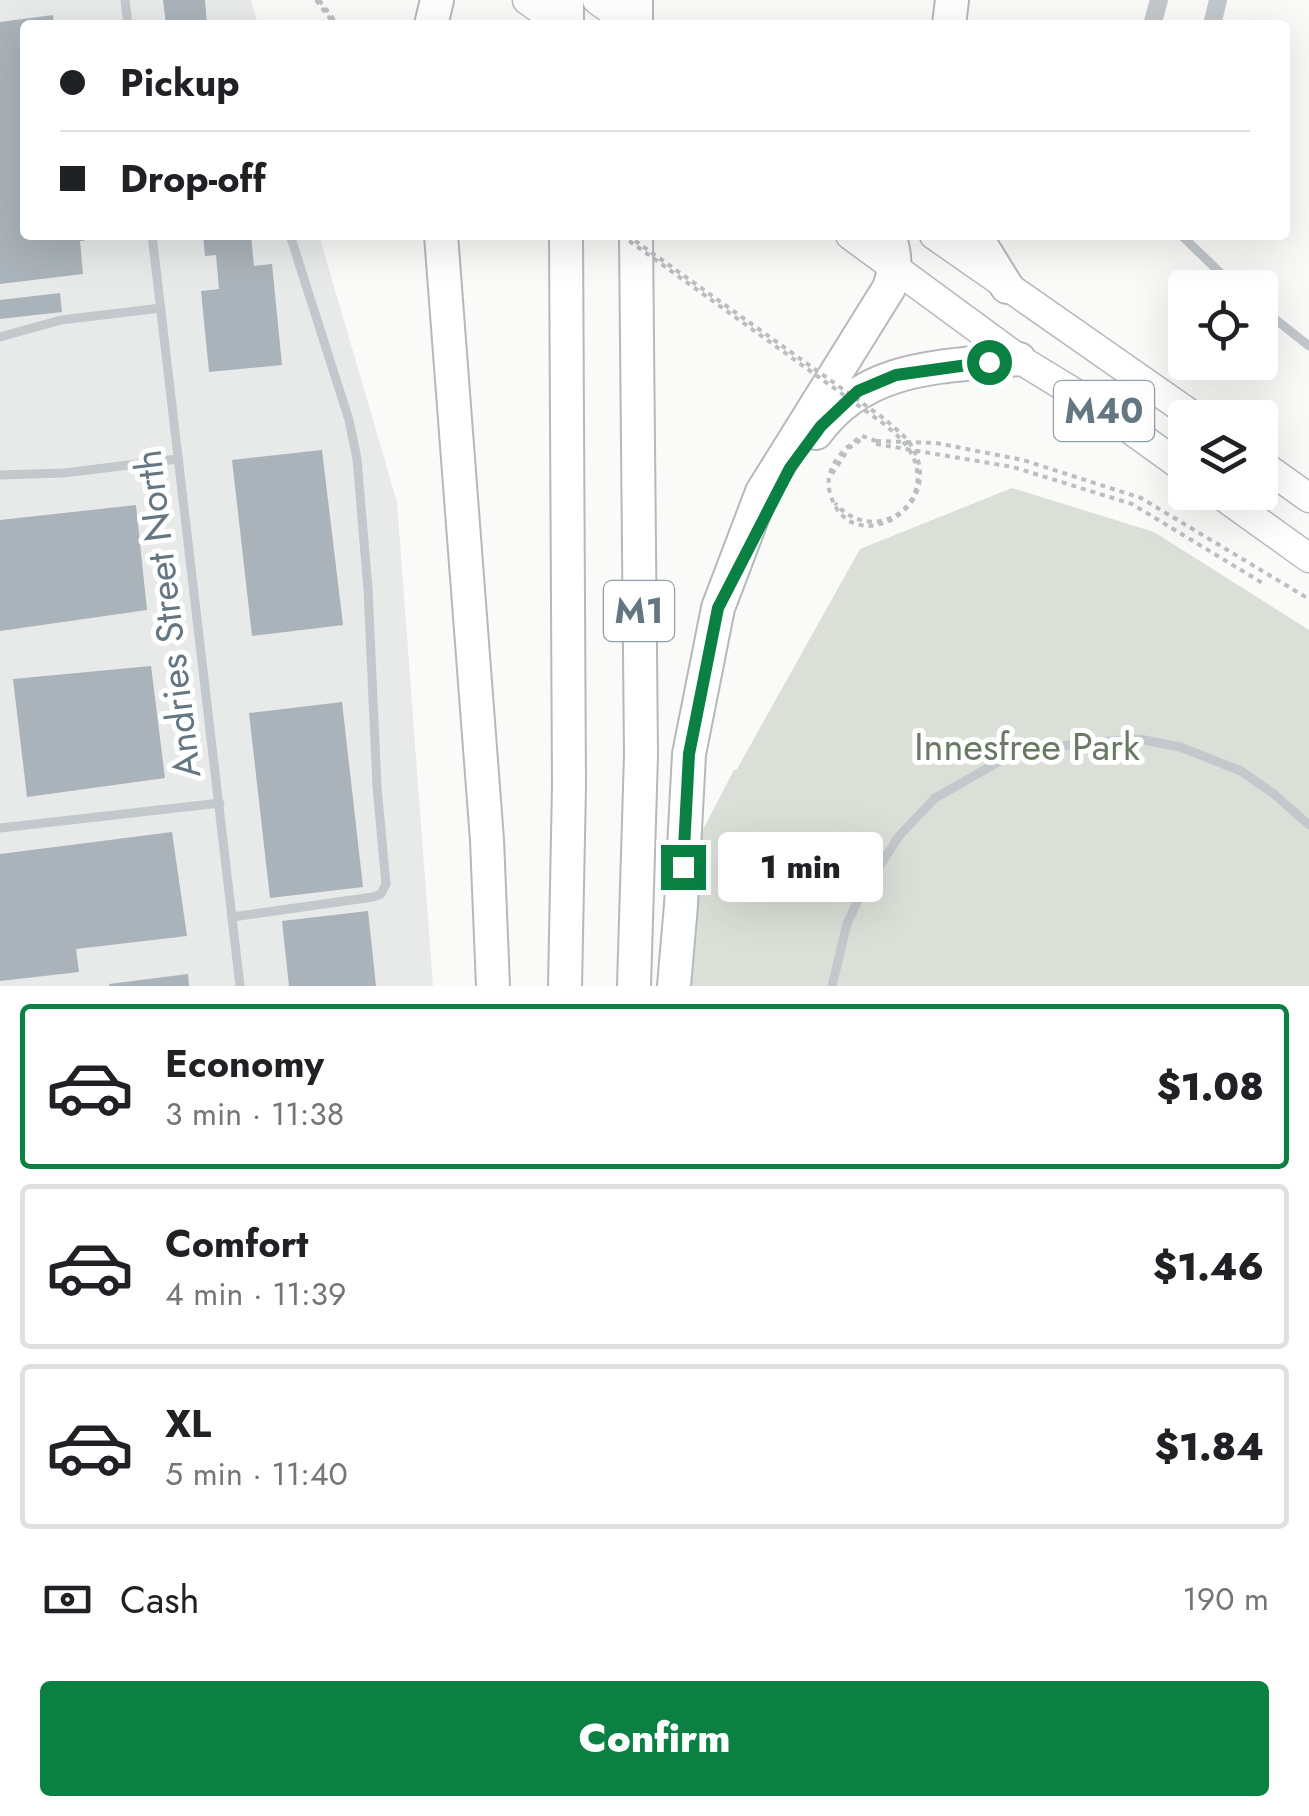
<!DOCTYPE html>
<html lang="en">
<head>
<meta charset="utf-8">
<style>
  :root { --surface:#fff; --page:#f6f6f6; --text:#202124; --muted:#757577; --line:#e0e0e0; --accent:#0b8043 }
  body { margin:0; font-family:Jost,sans-serif; background:var(--page); color:var(--text); height:100vh; display:flex; flex-direction:column; font-size:38px; white-space:nowrap }
  * { box-sizing:border-box; margin:0 }
  p { font-size:32px; color:var(--muted) }
  .icon { flex:none; width:55px; height:55px; fill:none; stroke:currentColor; stroke-width:2; stroke-linecap:round; stroke-linejoin:round }
  .map { position:relative; height:986px; overflow:hidden }
  .drawer { display:flex; flex-direction:column; background:var(--surface); flex:1 }
  .drawer>* { flex:none }
  .banner { position:absolute; left:20px; top:20px; width:1270px; height:220px; border-radius:10px; box-shadow:0 10px 40px #0002; display:grid; align-content:center; height:220px; padding:0 40px; background:var(--surface) }
  .controls { position:absolute; left:1168px; top:270px; display:grid; gap:20px }
  .controls a { display:grid; place-items:center; width:110px; height:110px; border-radius:10px; background:var(--surface); box-shadow:0 10px 40px #0002; font-size:50px }
  .end { position:absolute; width:45px; height:45px; margin:-22px; border:12px solid #0b8043; background:#fff; box-shadow:0 0 0 5px #fff }
  .from { border-radius:50% }
  .bubble { position:absolute; height:70px; border-radius:10px; background:var(--surface); box-shadow:0 10px 40px #0002; font-size:32px; font-weight:800; line-height:70px; text-align:center }
  .banner b { display:flex; align-items:center; gap:35px; height:95px; font-size:38px }
  .banner b+b { border-top:2px solid var(--line) }
  .banner i { width:25px; height:25px; background:var(--text) }
  ul { padding:18px 0 0; list-style:none }
  li { display:flex; align-items:center; gap:30px; height:165px; margin:0 20px 15px; padding:0 20px; border:5px solid var(--line); border-radius:10px }
  li div { flex:1 }
  li b { display:block; font-size:38px }
  li em { font-style:normal; font-weight:800 }
  li.selected { border-color:var(--accent) }
  li>.icon { width:90px; height:90px; stroke-width:1.5 }
  .pay { display:flex; align-items:center; gap:25px; height:110px; padding:0 40px; font-size:38px }
  .pay p { margin-inline-start:auto }
  .primary-button { display:flex; gap:20px; margin-top:auto; padding:20px 40px }
  .primary-button a { flex:1; height:115px; border-radius:10px; background:var(--accent); color:#fff; font-size:40px; font-weight:800; line-height:115px; text-align:center }
  .map>svg:first-child { display:block }
  .built { fill:#e8e9e9 }
  .green { fill:#dadfd7 }
  .building { fill:#aab3b9 }
  .lines { fill:none; stroke-linecap:round; stroke-linejoin:round }
  .primary-casing { stroke:#b5babe; stroke-width:31 }
  .highway-casing { stroke:#b4b9bd; stroke-width:36 }
  .path { stroke:#bbbfc2; stroke-width:4; stroke-dasharray:5 5; stroke-linecap:butt }
  .lane { stroke:#c3c8cc; stroke-width:9 }
  .street { stroke:#c3c8cc; stroke-width:18 }
  .primary { stroke:#fff; stroke-width:28 }
  .highway { stroke:#fff; stroke-width:32 }
  .path-bridge { stroke:#bbbfc2; stroke-width:4; stroke-dasharray:5 5; stroke-linecap:butt }
  .route { stroke:#0b8043; stroke-width:12 }
  .labels { text-anchor:middle; dominant-baseline:central; stroke-width:10; stroke-linejoin:round; paint-order:stroke }
  .shield { fill:#fff; stroke:#939fa8; stroke-width:2.5 }
  .shield-label { font-size:35px; font-weight:bold; fill:#657683 }
  .street-label { font-size:38px; fill:#657683; stroke:#fff }
  .park-label { font-size:38px; fill:#687a64; stroke:#fff }
</style>
</head>
<body>
<div class="map">
<svg width="1309" height="986" viewBox="0 0 1309 986">
  <rect width="100%" height="100%" fill="#fafaf8"/>
  <path class="built" d="M0 0H251L258 25H25V235H319L397 502 433 986H0Z"/>
  <path class="green" d="M1012 488 1154 532 1309 630V986H688L699 837 734 770 737 769 860 549Z"/>
  <g class="building">
    <path d="M163 0H205L207 25H166Z"/>
    <path d="M53 15 54 25H25V235H83L84 241H80L83 274 0 284V22Z"/>
    <path d="M203 235H251L254 266 272 264 282 365 209 372 201 291 219 289 216 255 205 256Z"/>
    <path d="M60 293 62 312 0 319V300Z"/>
    <path d="M322 450 343 625 252 636 232 460Z"/>
    <path d="M136 505 147 610 0 631V520Z"/>
    <path d="M151 666 165 778 27 797 13 679Z"/>
    <path d="M342 702 363 887 270 898 249 713Z"/>
    <path d="M172 832 187 936 76 949 79 972 0 981V854Z"/>
    <path d="M368 911 376 986H289L282 921Z"/>
    <path d="M188 974 189 986H109V984Z"/>
  </g>
  <g class="lines">
    <g class="primary-casing">
      <g id="primary">
        <path d="M527 0 562 25"/>
        <path d="M597 0 632 25"/>
        <path d="M850 235 1019 359 1106 412 1185 469"/>
        <path d="M934 235 1196 418"/>
        <path d="M1260 463 1309 498"/>
        <path d="M1217 492 1309 558"/>
      </g>
    </g>
    <g class="highway-casing">
      <g id="highway">
        <path d="M636 0V25"/>
        <path d="M431 25 437 0"/>
        <path d="M567 25V0"/>
        <path d="M949 25 952 0"/>
        <path d="M441 235 487 840 493 986"/>
        <path d="M975 235 1007 287"/>
        <path d="M816 433C866 364 942 367 1019 359"/>
        <path d="M565 986 569 786 566 235"/>
        <path d="M634 986 641 755 636 235"/>
        <path d="M674 986 681 905 689 754 718 608 762 492 889 288C896 268 896 255 889 235"/>
      </g>
    </g>
    <g class="path">
      <path d="M316 0 335 25"/>
      <path d="M319 0 338 25"/>
      <path d="M876 441 936 443 1023 460 1141 498 1309 599"/>
      <path d="M876 444 1013 467 1132 504 1264 584"/>
    </g>
    <g class="lane">
      <path d="M125 0 128 25"/>
      <path d="M152 235 240 986"/>
      <path d="M1181 235 1236 288"/>
      <path d="M1260 307 1309 346"/>
      <path d="M0 337 61 320 161 308"/>
      <path d="M0 475 64 473 178 459"/>
      <path d="M0 828 220 803"/>
      <path d="M232 917 373 897 381 894 386 884 377 787 368 589 357 459 349 420 290 235"/>
      <path d="M832 986 847 924 859 898 899 836 935 798 1000 761 1029 752 1081 743 1139 739 1180 747 1241 771 1274 794 1309 825"/>
    </g>
    <g class="street">
      <path d="M1152 25 1159 0"/>
      <path d="M1212 25 1218 0"/>
    </g>
    <use href="#primary" class="primary"/>
    <use href="#highway" class="highway"/>
    <g class="path-bridge">
      <path d="M621 235 884 424C896 434 908 444 914 459 933 508 872 546 835 503"/>
      <path d="M627 235 886 420C893 427 903 434 909 442 954 507 849 564 830 493 823 469 843 448 862 436L876 441"/>
      <path d="M832 474 849 448 862 439 865 440"/>
    </g>
  </g>
  <g class="lines">
    <path class="route" d="M683 867 689 754 718 608 790 468 821 426 858 391 896 375 989 362"/>
  </g>
  <g class="labels">
    <g class="shield">
      <rect x="1054" y="381" width="100" height="60" rx="8"/>
      <rect x="604" y="581" width="70" height="60" rx="8"/>
    </g>
    <g class="shield-label">
      <text x="1104" y="411">M40</text>
      <text x="639" y="611">M1</text>
    </g>
    <g class="street-label">
      <text transform="translate(167 614) rotate(-97)">Andries Street North</text>
    </g>
    <g class="park-label">
      <text x="1027" y="746">Innesfree Park</text>
    </g>
  </g>
</svg>
<div class="controls">
<a><svg class="icon" aria-label="locate" viewBox="0 0 24 24"><circle cx="12" cy="12" r="6"/><path d="M12 2v4M12 18v4M2 12h4M18 12h4"/></svg></a>
<a><svg class="icon" aria-label="layers" viewBox="0 0 24 24"><path d="M12 4l9 5-9 5-9-5zM3 14l9 5 9-5"/></svg></a>
</div>
<i class="end from" style="left:989px;top:362px"></i>
<i class="end" style="left:683px;top:867px"></i>
<div class="bubble" style="left:718px;top:832px;width:165px">1 min</div>
<div class="banner">
<b><i class="from"></i>Pickup</b>
<b><i></i>Drop-off</b>
</div>
</div>
<section class="drawer">
<ul>
<li class="selected"><svg class="icon" aria-label="car" viewBox="0 0 24 24"><path d="M5 17H2v-5l4-1 3-4h7l3 4 3 1v5h-3M9 17h6M6 11h13"/><circle cx="7" cy="17" r="2"/><circle cx="17" cy="17" r="2"/></svg><div><b>Economy</b><p>3 min · 11:38</p></div><em>$1.08</em></li>
<li><svg class="icon" aria-label="car" viewBox="0 0 24 24"><path d="M5 17H2v-5l4-1 3-4h7l3 4 3 1v5h-3M9 17h6M6 11h13"/><circle cx="7" cy="17" r="2"/><circle cx="17" cy="17" r="2"/></svg><div><b>Comfort</b><p>4 min · 11:39</p></div><em>$1.46</em></li>
<li><svg class="icon" aria-label="car" viewBox="0 0 24 24"><path d="M5 17H2v-5l4-1 3-4h7l3 4 3 1v5h-3M9 17h6M6 11h13"/><circle cx="7" cy="17" r="2"/><circle cx="17" cy="17" r="2"/></svg><div><b>XL</b><p>5 min · 11:40</p></div><em>$1.84</em></li>
</ul>
<div class="pay"><svg class="icon" aria-label="cash" viewBox="0 0 24 24"><path d="M3 7h18v10H3z"/><circle cx="12" cy="12" r="2"/></svg>Cash<p>190 m</p></div>
<div class="primary-button"><a>Confirm</a></div>
</section>
</body>
</html>
